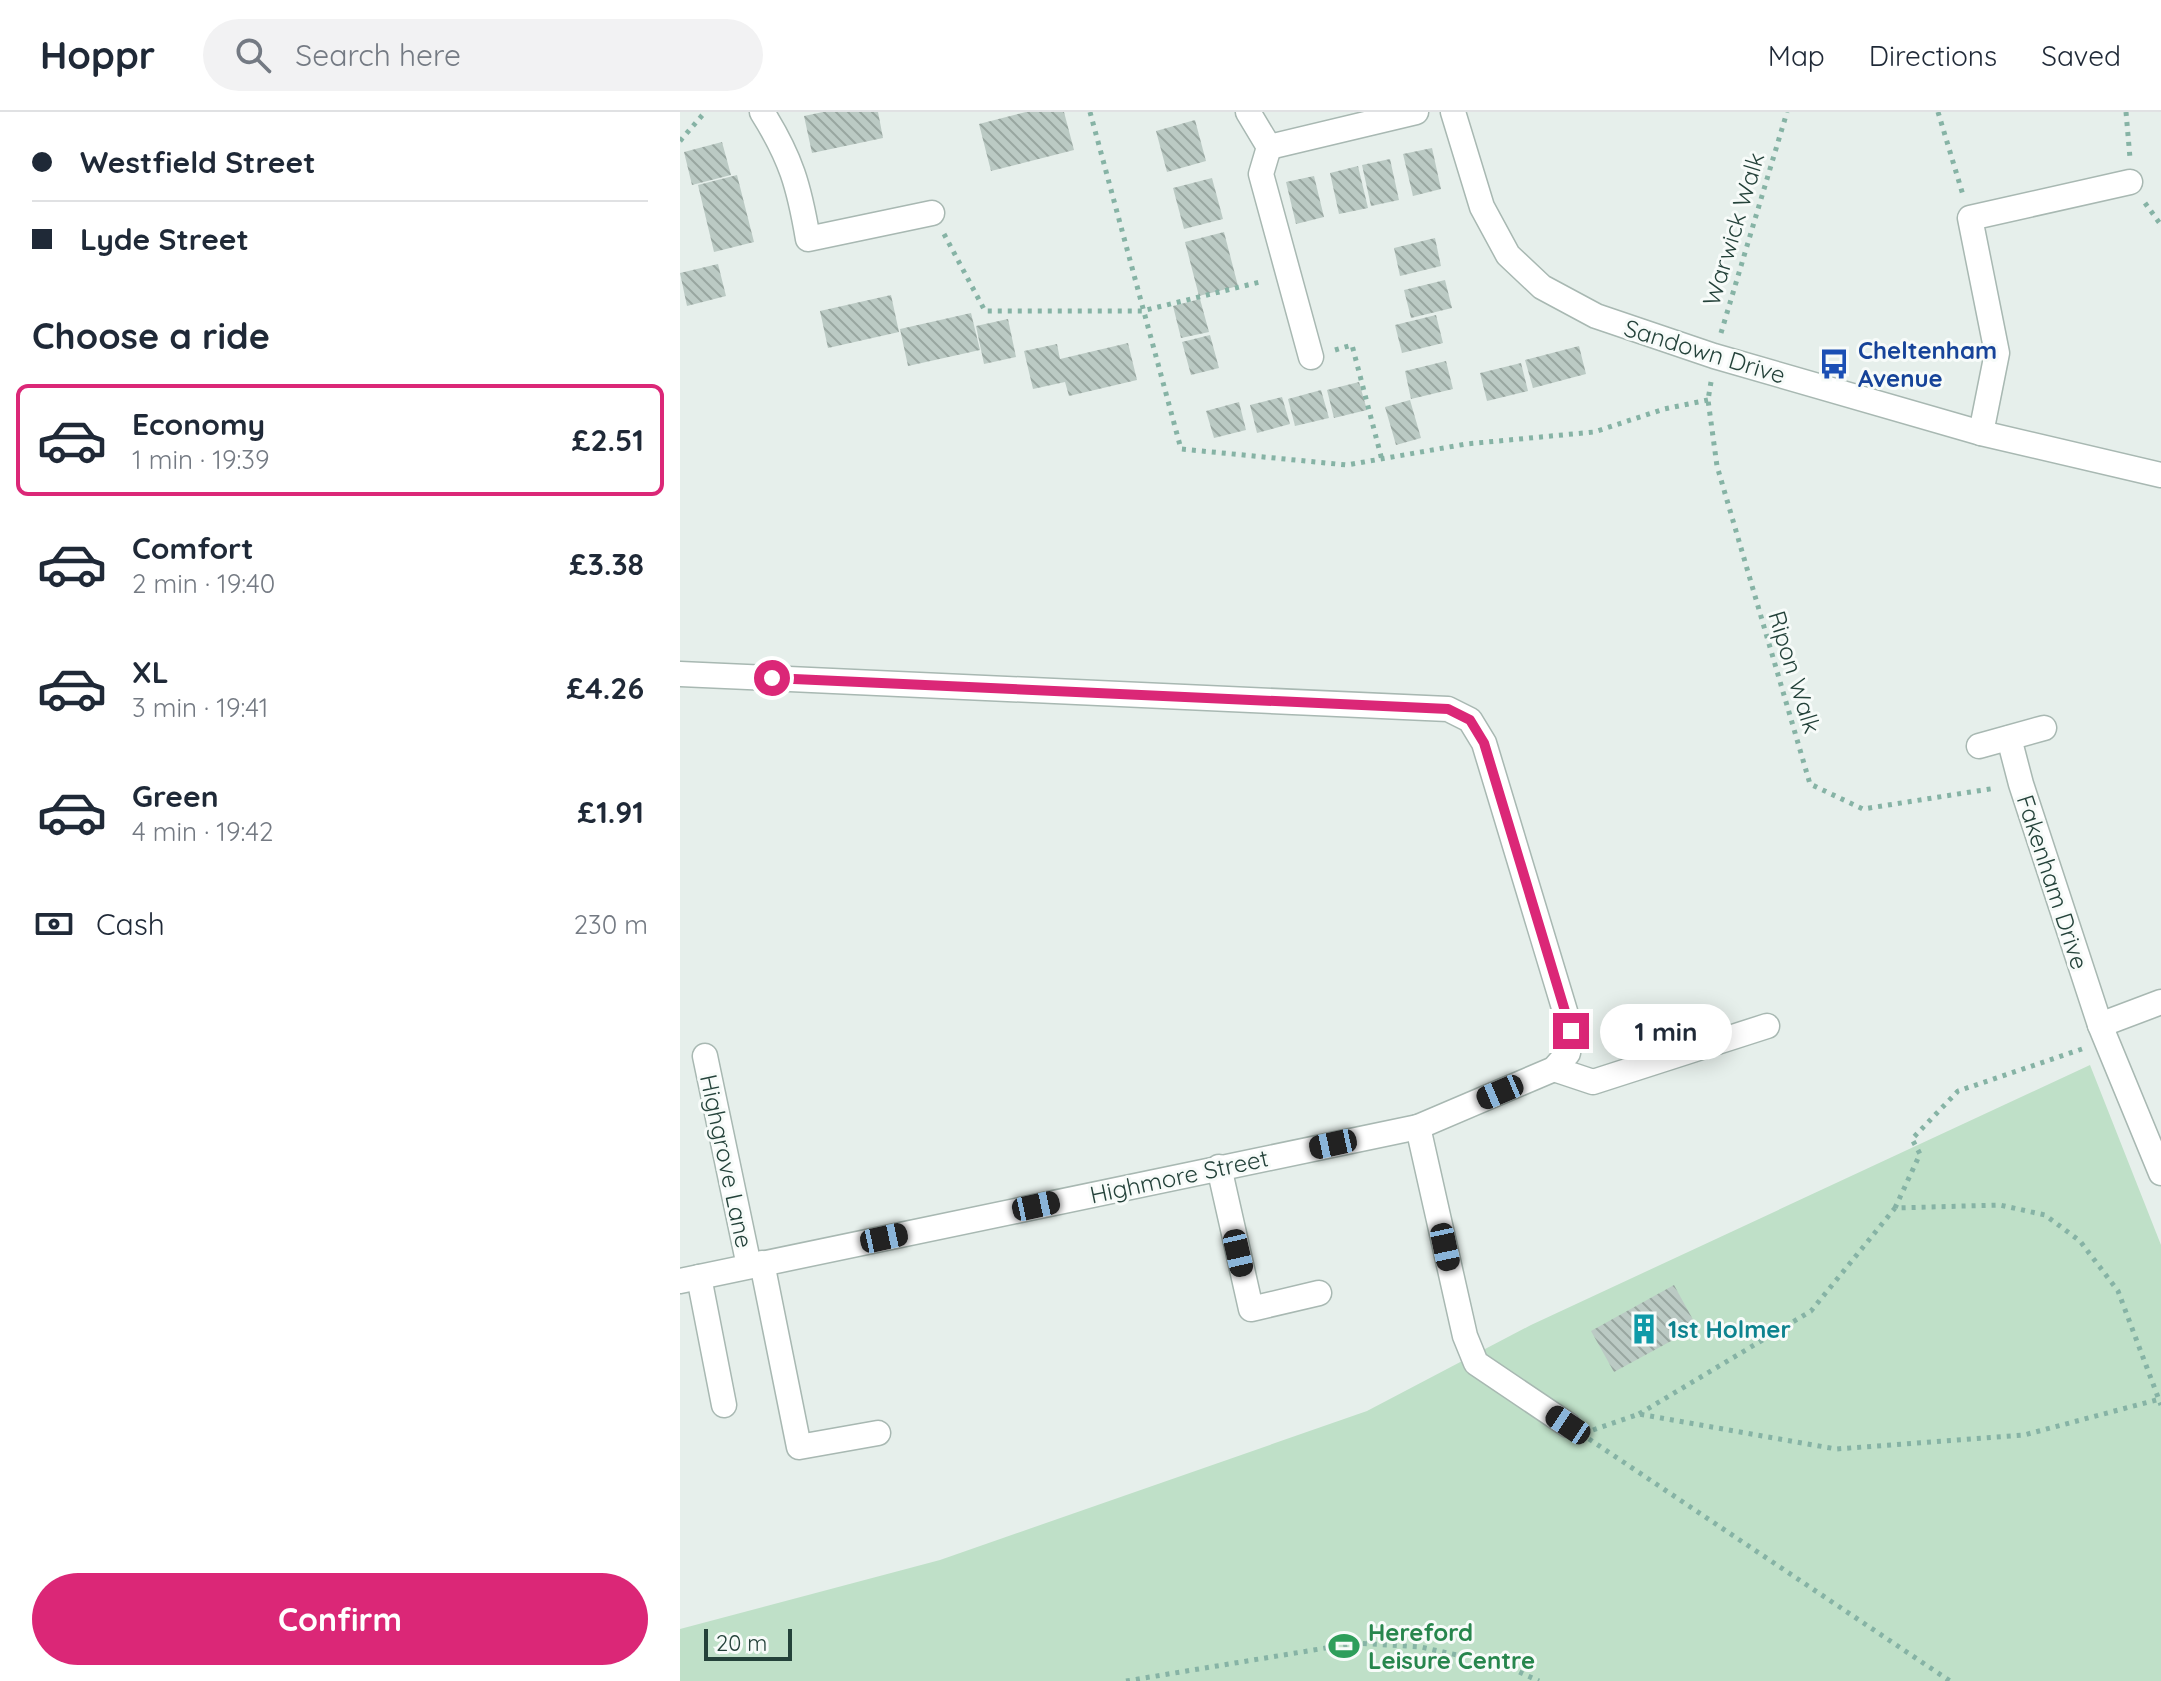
<!DOCTYPE html>
<html lang="en">
<head>
<meta charset="utf-8">
<style>
  :root { --surface:#fff; --page:#f2f2f3; --text:#1f2937; --muted:#747a83; --line:#e0e1e3; --accent:#db2777 }
  body { margin:0; font-family:Quicksand,sans-serif; background:var(--page); color:var(--text); height:100vh; display:flex; flex-direction:column; font-size:30px; white-space:nowrap }
  * { box-sizing:border-box; margin:0 }
  p { font-size:26px; color:var(--muted) }
  .icon { flex:none; width:44px; height:44px; fill:none; stroke:currentColor; stroke-width:2; stroke-linecap:round; stroke-linejoin:round }
  .map { position:relative; flex:1; overflow:hidden }
  .details { display:flex; flex-direction:column; background:var(--surface); width:680px }
  .details>* { flex:none }
  .guide { display:grid; align-content:center; height:176px; padding:0 32px; background:var(--surface) }
  .scale { position:absolute; left:24px; bottom:20px; width:88px; box-sizing:border-box; padding-left:8px; border:4px solid #24423a; border-top:0; font-size:22px; line-height:28px; white-space:nowrap; color:#24423a; -webkit-text-stroke:6px #f7fbf9; paint-order:stroke }
  .end { position:absolute; width:36px; height:36px; margin:-18px; border:10px solid #db2777; background:#fff; box-shadow:0 0 0 4px #fff }
  .from { border-radius:50% }
  .bubble { position:absolute; height:56px; border-radius:28px; background:var(--surface); box-shadow:0 4px 20px #0003; font-size:26px; font-weight:800; line-height:56px; text-align:center }
  .car { position:absolute; width:24px; height:48px; margin:-24px -12px; border-radius:10px; box-shadow:0 0 6px 2px #0007; background:linear-gradient(#222 24%,#8ab4d8 0 40%,#222 0 76%,#8ab4d8 0 86%,#222 0) }
  .guide b { display:flex; align-items:center; gap:28px; height:76px; font-size:30px }
  .guide b+b { border-top:2px solid var(--line) }
  .guide i { width:20px; height:20px; background:var(--text) }
  ul { padding:0; list-style:none }
  li { display:flex; align-items:center; gap:24px; height:112px; margin:0 16px 12px; padding:0 16px; border:4px solid transparent; border-radius:12px }
  li div { flex:1 }
  li b { display:block; font-size:30px }
  li em { font-style:normal; font-weight:800 }
  li.active { border-color:var(--accent) }
  li>.icon { width:72px; height:72px; stroke-width:1.5 }
  h2 { padding:0 32px; font-size:36px; line-height:96px }
  .pay { display:flex; align-items:center; gap:20px; height:88px; padding:0 32px; font-size:30px }
  .pay p { margin-inline-start:auto }
  .primary-button { display:flex; gap:16px; margin-top:auto; padding:16px 32px }
  .primary-button a { flex:1; height:92px; border-radius:48px; background:var(--accent); color:#fff; font-size:32px; font-weight:800; line-height:92px; text-align:center }
  header { display:flex; align-items:center; gap:48px; box-sizing:border-box; height:112px; padding:0 40px; background:var(--surface); border-bottom:2px solid var(--line) }
  header strong { font-size:38px }
  nav { display:flex; gap:44px; margin-inline-start:auto; font-size:28px }
  .search { width:560px; height:72px; background:var(--page); display:flex; align-items:center; gap:20px; box-sizing:border-box; padding:0 28px; border-radius:44px; color:var(--muted); font-size:30px }
  main { display:flex; flex:1; min-height:0 }
  .map>svg:first-child { display:block }
  .grass { fill:#bfe0c8 }
  .building { fill:url(#building-back-hatch) }
  .lines { fill:none; stroke-linecap:round; stroke-linejoin:round }
  .minor-casing { stroke:#a8b8b2; stroke-width:27 }
  .path { stroke:#86b3a5; stroke-width:5; stroke-dasharray:4 6; stroke-linecap:butt }
  .minor { stroke:#fff; stroke-width:24 }
  .route { stroke:#db2777; stroke-width:10 }
  .labels { text-anchor:middle; dominant-baseline:central; stroke-width:6; stroke-linejoin:round; paint-order:stroke }
  .street-label { font-size:24px; fill:#24423a; stroke:#f7fbf9 }
  .transit-label { font-size:24px; font-weight:bold; fill:#164399; stroke:#f7fbf9; text-anchor:start }
  .culture-label { font-size:24px; font-weight:bold; fill:#0d838f; stroke:#f7fbf9; text-anchor:start }
  .leisure-label { font-size:24px; font-weight:bold; fill:#27864d; stroke:#f7fbf9; text-anchor:start }
</style>
</head>
<body>
<header>
<strong>Hoppr</strong>
<div class="search"><svg class="icon" aria-label="search" viewBox="0 0 24 24"><circle cx="10" cy="10" r="6"/><path d="M15 15l6 6"/></svg>Search here</div>
<nav><a>Map</a><a>Directions</a><a>Saved</a></nav>
</header>
<main>
<section class="details">
<div class="guide">
<b><i class="from"></i>Westfield Street</b>
<b><i></i>Lyde Street</b>
</div>
<h2>Choose a ride</h2>
<ul>
<li class="active"><svg class="icon" aria-label="car" viewBox="0 0 24 24"><path d="M5 17H2v-5l4-1 3-4h7l3 4 3 1v5h-3M9 17h6M6 11h13"/><circle cx="7" cy="17" r="2"/><circle cx="17" cy="17" r="2"/></svg><div><b>Economy</b><p>1 min · 19:39</p></div><em>£2.51</em></li>
<li><svg class="icon" aria-label="car" viewBox="0 0 24 24"><path d="M5 17H2v-5l4-1 3-4h7l3 4 3 1v5h-3M9 17h6M6 11h13"/><circle cx="7" cy="17" r="2"/><circle cx="17" cy="17" r="2"/></svg><div><b>Comfort</b><p>2 min · 19:40</p></div><em>£3.38</em></li>
<li><svg class="icon" aria-label="car" viewBox="0 0 24 24"><path d="M5 17H2v-5l4-1 3-4h7l3 4 3 1v5h-3M9 17h6M6 11h13"/><circle cx="7" cy="17" r="2"/><circle cx="17" cy="17" r="2"/></svg><div><b>XL</b><p>3 min · 19:41</p></div><em>£4.26</em></li>
<li><svg class="icon" aria-label="car" viewBox="0 0 24 24"><path d="M5 17H2v-5l4-1 3-4h7l3 4 3 1v5h-3M9 17h6M6 11h13"/><circle cx="7" cy="17" r="2"/><circle cx="17" cy="17" r="2"/></svg><div><b>Green</b><p>4 min · 19:42</p></div><em>£1.91</em></li>
</ul>
<div class="pay"><svg class="icon" aria-label="cash" viewBox="0 0 24 24"><path d="M3 7h18v10H3z"/><circle cx="12" cy="12" r="2"/></svg>Cash<p>230 m</p></div>
<div class="primary-button"><a>Confirm</a></div>
</section>
<div class="map">
<svg width="1481" height="1569" viewBox="0 0 1481 1569">
  <defs>
    <pattern id="building-back-hatch" width="6" height="6" patternUnits="userSpaceOnUse" patternTransform="scale(2)"><rect width="6" height="6" fill="#bbcac4"/><path d="M-1 5l2 2M0 0l6 6M5-1l2 2" fill="none" stroke="#98a6a0"/></pattern>
  </defs>
  <rect width="100%" height="100%" fill="#e6efeb"/>
  <path class="grass" d="M1410 953 1481 1133V1569H0V1517L260 1448 687 1299 851 1213Z"/>
  <g class="building">
    <path d="M143 0H198L203 26 132 41 124 4Z"/>
    <path d="M346 0H384L394 38 311 59 299 12Z"/>
    <path d="M515 8 526 49 487 60 476 19Z"/>
    <path d="M42 30 51 63 12 73 4 40Z"/>
    <path d="M752 36 761 77 733 84 723 42Z"/>
    <path d="M710 47 719 88 691 94 682 53Z"/>
    <path d="M678 54 688 96 659 102 650 61Z"/>
    <path d="M57 63 74 130 34 140 18 73Z"/>
    <path d="M634 64 644 105 616 112 606 70Z"/>
    <path d="M532 66 543 107 504 117 493 76Z"/>
    <path d="M544 120 558 174 519 184 505 130Z"/>
    <path d="M755 126 761 154 720 164 714 136Z"/>
    <path d="M38 152 46 184 7 194 0 161Z"/>
    <path d="M765 168 772 196 731 206 724 178Z"/>
    <path d="M211 183 219 220 148 236 140 199Z"/>
    <path d="M520 187 529 220 501 226 493 194Z"/>
    <path d="M291 201 300 238 228 254 220 217Z"/>
    <path d="M756 203 763 231 722 241 715 213Z"/>
    <path d="M328 207 336 245 304 252 296 214Z"/>
    <path d="M530 223 539 256 511 263 502 230Z"/>
    <path d="M448 231 457 268 389 284 385 270 353 277 344 239 377 232 380 247Z"/>
    <path d="M899 234 906 262 853 276 845 248Z"/>
    <path d="M766 249 773 277 731 287 725 259Z"/>
    <path d="M841 251 848 279 807 289 800 261Z"/>
    <path d="M679 270 687 298 654 306 647 278Z"/>
    <path d="M641 278 649 306 615 314 608 287Z"/>
    <path d="M602 285 610 312 577 321 570 293Z"/>
    <path d="M730 288 741 326 716 333 705 295Z"/>
    <path d="M559 290 566 318 534 326 526 299Z"/>
    <path d="M994 1173 1017 1215 934 1260 911 1219Z"/>
  </g>
  <g class="lines">
    <g class="minor-casing">
      <g id="minor">
        <path d="M82 0C111 46 119 74 128 127L252 101"/>
        <path d="M568 0 589 35 581 62 631 245"/>
        <path d="M773 0 802 95 828 143 862 175 916 204 1034 244 1301 321 1481 363"/>
        <path d="M589 35 736 0"/>
        <path d="M1301 321 1317 241 1290 106 1450 70"/>
        <path d="M0 562 768 597 790 608 804 631 891 919 888 941 874 957 738 1015 0 1169"/>
        <path d="M1329 626 1341 672 1420 913 1481 1061"/>
        <path d="M1299 634 1364 616"/>
        <path d="M1420 913 1481 890"/>
        <path d="M25 944 69 1154"/>
        <path d="M874 957 913 970 1087 914"/>
        <path d="M738 1015 785 1224 796 1251 888 1313"/>
        <path d="M539 1055 571 1197 639 1181"/>
        <path d="M82 1151 119 1335 198 1321"/>
        <path d="M19 1165 44 1293"/>
      </g>
    </g>
    <g class="path">
      <path d="M410 0 501 337 667 353 786 332 914 320 984 297 1028 288"/>
      <path d="M1258 0 1283 83"/>
      <path d="M1446 0 1450 46"/>
      <path d="M0 29 25 0"/>
      <path d="M1465 91 1481 113"/>
      <path d="M264 122 305 199H462L584 169"/>
      <path d="M1041 221 1107 0"/>
      <path d="M655 238 672 233 702 348"/>
      <path d="M1031 270 1028 288 1037 354 1130 672 1183 697 1316 676"/>
      <path d="M1215 1096 1240 1042 1232 1027 1278 979 1402 937"/>
      <path d="M959 1302 1131 1199 1215 1096 1320 1093 1365 1103 1400 1129 1438 1179 1481 1293"/>
      <path d="M913 1318 959 1302 1156 1337 1344 1323 1480 1287"/>
      <path d="M909 1327 1270 1569"/>
      <path d="M446 1569 676 1531 741 1535 826 1554 859 1569"/>
    </g>
    <use href="#minor" class="minor"/>
  </g>
  <g class="lines">
    <path class="route" d="M92 566 768 597 790 608 804 631 891 919"/>
  </g>
  <defs>
    <g id="bus-bare" transform="scale(2.4)"><path d="M-5-6H5V4H4V6H2V4H-2V6H-4V4H-5ZM-3.5-4V0h7V-4ZM-3.5 1.2v1.5H-2V1.2ZM2 1.2v1.5H3.5V1.2Z" fill="#1a4fb4" stroke="#f7fbf9" stroke-width="2.5" paint-order="stroke"/></g>
    <g id="building-bare" transform="scale(2.4)"><path d="M-4-6H4V6H1V3H-1V6H-4ZM-2.5-4.3h1.7v1.8h-1.7ZM.8-4.3h1.7v1.8H.8ZM-2.5-1h1.7V.8h-1.7ZM.8-1h1.7V.8H.8Z" fill="#0f9aa8" stroke="#f7fbf9" stroke-width="2.5" paint-order="stroke"/></g>
    <g id="stadium-bare" transform="scale(2.4)"><path d="M0-5a6.5 5 0 1 0 0 10a6.5 5 0 1 0 0-10ZM-3.5-1.8h7v3.6h-7Z" fill="#2e9e5b" stroke="#f7fbf9" stroke-width="2.5" paint-order="stroke"/></g>
  </defs>
  <g fill-rule="evenodd">
    <use href="#bus-bare" x="1154" y="252"/>
    <use href="#building-bare" x="964" y="1217"/>
    <use href="#stadium-bare" x="664" y="1534"/>
  </g>
  <g class="labels">
    <g class="street-label">
      <text transform="translate(1053 117) rotate(-73)">Warwick Walk</text>
      <text transform="translate(1025 239) rotate(17)">Sandown Drive</text>
      <text transform="translate(1115 560) rotate(73)">Ripon Walk</text>
      <text transform="translate(1373 770) rotate(72)">Fakenham Drive</text>
      <text transform="translate(47 1049) rotate(78)">Highgrove Lane</text>
      <text transform="translate(499 1064) rotate(-12)">Highmore Street</text>
    </g>
    <g class="transit-label">
      <text x="1178" y="238">Cheltenham<tspan x="1178" dy="28">Avenue</tspan></text>
    </g>
    <g class="culture-label">
      <text x="988" y="1217">1st Holmer</text>
    </g>
    <g class="leisure-label">
      <text x="688" y="1520">Hereford<tspan x="688" dy="28">Leisure Centre</tspan></text>
    </g>
  </g>
</svg>
<div class="scale">20 m</div>
<i class="end from" style="left:92px;top:566px"></i>
<i class="end" style="left:891px;top:919px"></i>
<div class="bubble" style="left:920px;top:892px;width:132px">1 min</div>
<i class="car" style="left:820px;top:980px;rotate:247deg"></i>
<i class="car" style="left:653px;top:1032px;rotate:258deg"></i>
<i class="car" style="left:356px;top:1094px;rotate:78deg"></i>
<i class="car" style="left:204px;top:1126px;rotate:78deg"></i>
<i class="car" style="left:765px;top:1135px;rotate:168deg"></i>
<i class="car" style="left:558px;top:1141px;rotate:167deg"></i>
<i class="car" style="left:888px;top:1313px;rotate:304deg"></i>
</div>
</main>
</body>
</html>
